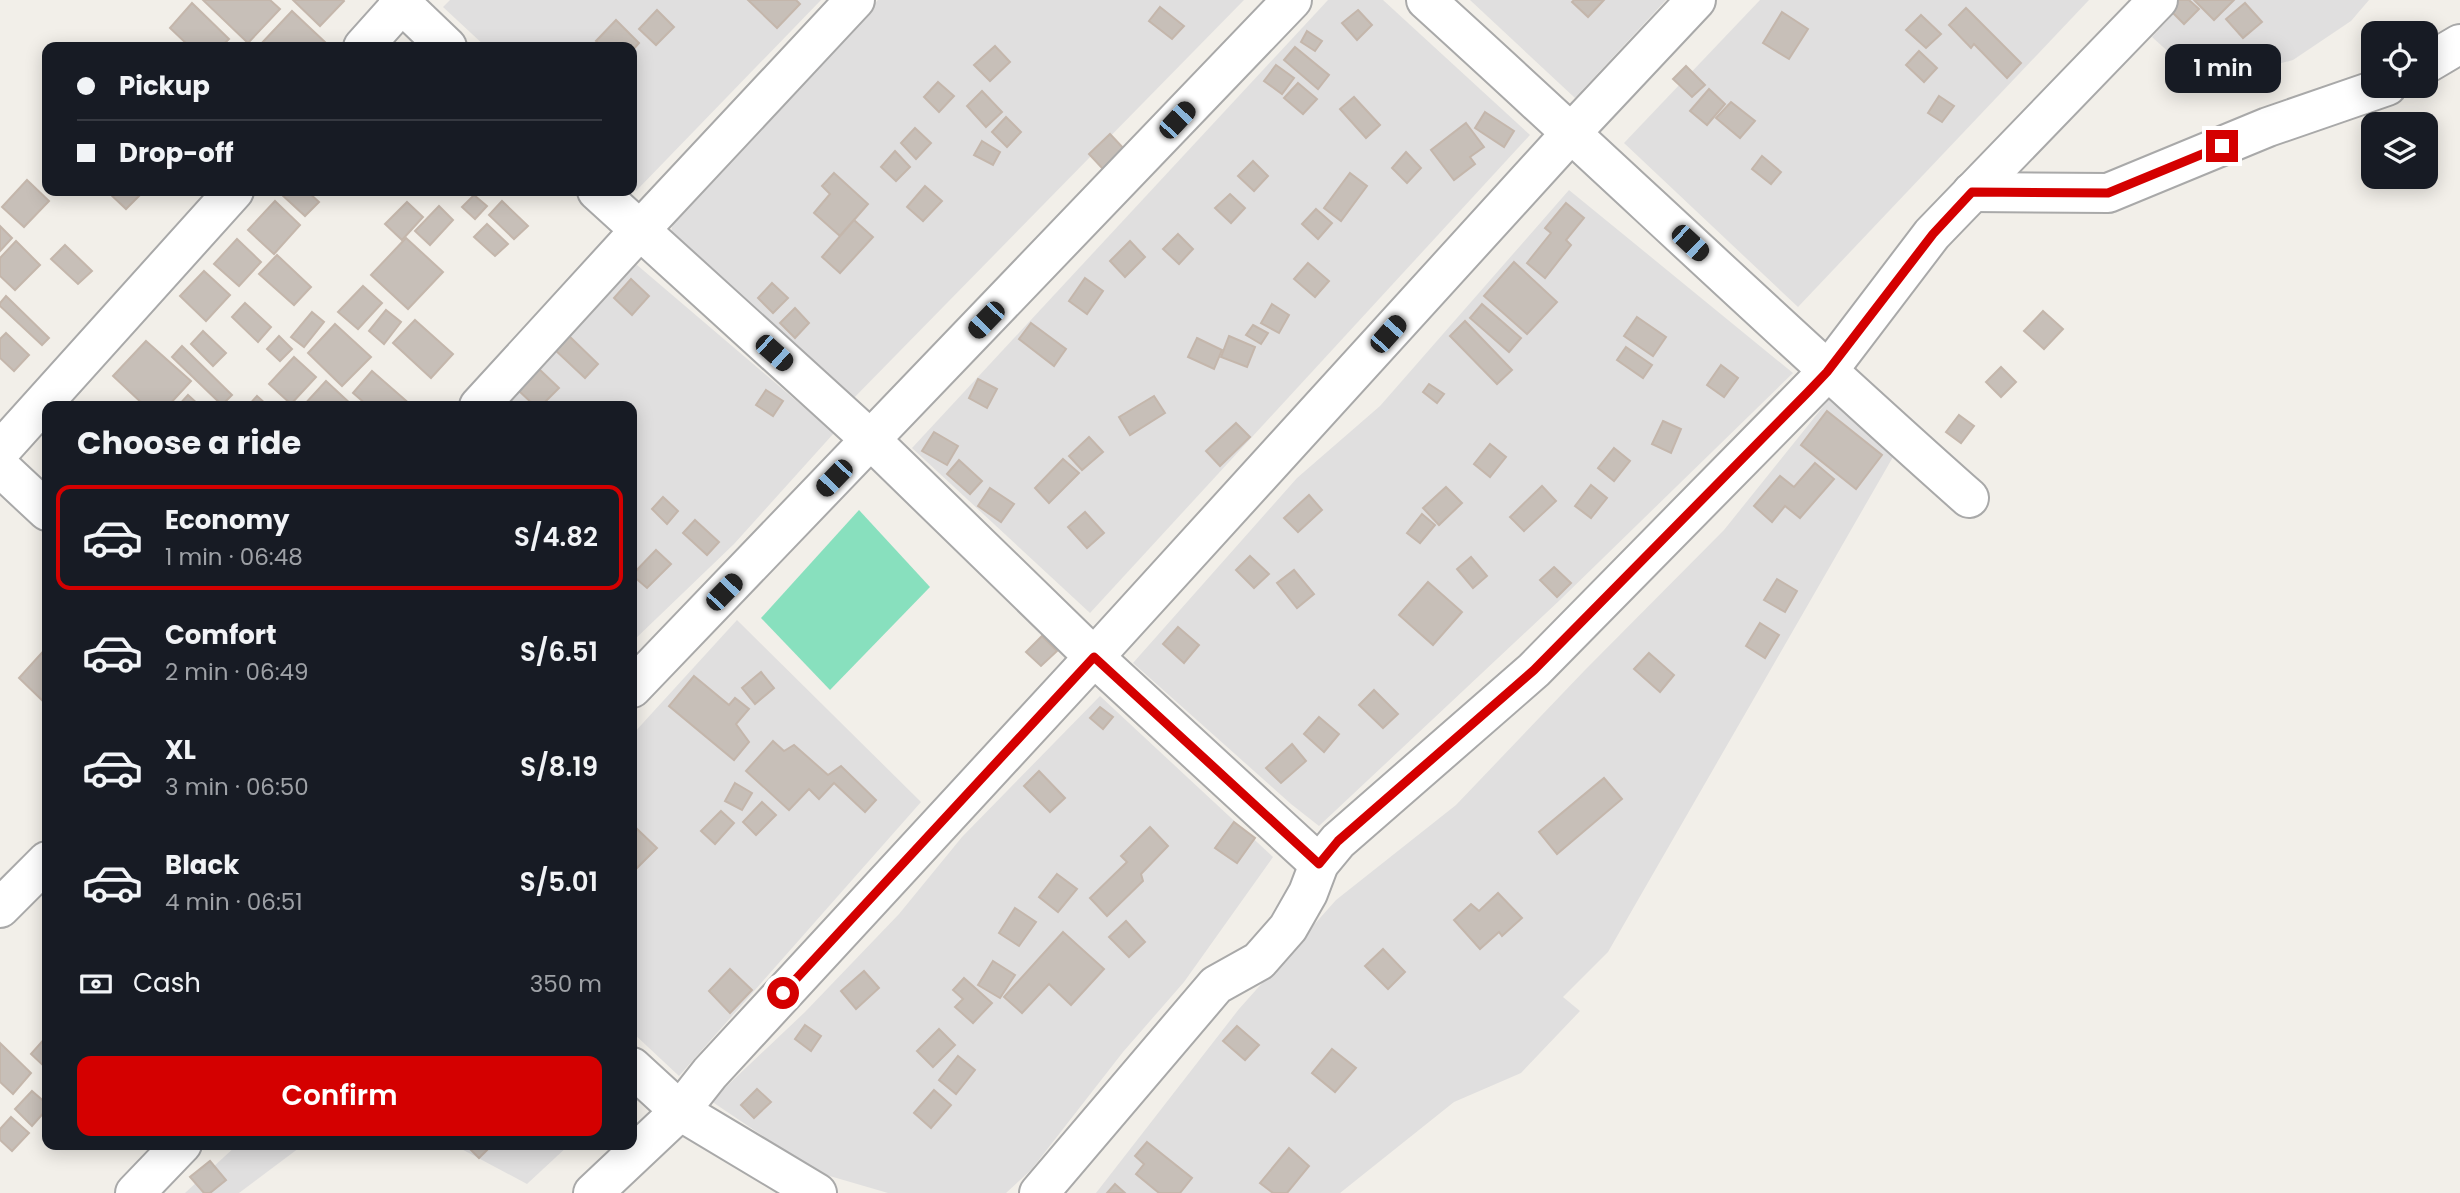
<!DOCTYPE html>
<html lang="en">
<head>
<meta charset="utf-8">
<style>
  :root { --surface:#171b24; --page:#242831; --text:#f1f3f6; --muted:#9ea1a6; --line:#363941; --accent:#d40000 }
  body { margin:0; font-family:Poppins,sans-serif; background:var(--page); color:var(--text); height:100vh; display:flex; flex-direction:column; font-size:26px; white-space:nowrap }
  * { box-sizing:border-box; margin:0 }
  p { font-size:23px; color:var(--muted) }
  .icon { flex:none; width:38px; height:38px; fill:none; stroke:currentColor; stroke-width:2; stroke-linecap:round; stroke-linejoin:round }
  .map { position:relative; flex:1; overflow:hidden }
  .sheet { position:absolute; left:42px; top:401px; width:595px; height:749px; display:flex; flex-direction:column; background:var(--surface); border-radius:14px; box-shadow:0 4px 18px #0003 }
  .sheet>* { flex:none }
  .hud { position:absolute; left:42px; top:42px; width:595px; height:154px; border-radius:14px; box-shadow:0 4px 18px #0003; display:grid; align-content:center; height:154px; padding:0 35px; background:var(--surface) }
  .fabs { position:absolute; left:2361px; top:21px; display:grid; gap:14px }
  .fabs a { display:grid; place-items:center; width:77px; height:77px; border-radius:14px; background:var(--surface); box-shadow:0 4px 18px #0003; font-size:35px }
  .end { position:absolute; width:32px; height:32px; margin:-16px; border:9px solid #d40000; background:#fff; box-shadow:0 0 0 4px #fff }
  .from { border-radius:50% }
  .bubble { position:absolute; height:49px; border-radius:14px; background:var(--surface); box-shadow:0 4px 18px #0003; font-size:23px; font-weight:600; line-height:49px; text-align:center }
  .car { position:absolute; width:21px; height:42px; margin:-21px -10px; border-radius:9px; box-shadow:0 0 5px 2px #0007; background:linear-gradient(#222 24%,#8ab4d8 0 40%,#222 0 76%,#8ab4d8 0 86%,#222 0) }
  .hud b { display:flex; align-items:center; gap:24px; height:66px; font-size:26px }
  .hud b+b { border-top:2px solid var(--line) }
  .hud i { width:18px; height:18px; background:var(--text) }
  ul { padding:0; list-style:none }
  li { display:flex; align-items:center; gap:21px; height:105px; margin:0 14px 10px; padding:0 21px; border:4px solid transparent; border-radius:14px }
  li div { flex:1 }
  li b { display:block; font-size:26px }
  li em { font-style:normal; font-weight:600 }
  li.current { border-color:var(--accent) }
  li>.icon { width:63px; height:63px; stroke-width:1.5 }
  h2 { padding:0 35px; font-size:32px; line-height:84px }
  .pay { display:flex; align-items:center; gap:18px; height:77px; padding:0 35px; font-size:26px }
  .pay p { margin-inline-start:auto }
  .action { display:flex; gap:14px; margin-top:auto; padding:14px 35px }
  .action a { flex:1; height:80px; border-radius:14px; background:var(--accent); color:#fff; font-size:28px; font-weight:600; line-height:80px; text-align:center }
  .map>svg:first-child { display:block }
  .residential { fill:#e0dfdf }
  .pitch { fill:#88e0be }
  .building { fill:#c7bfb8; stroke:#c4b6ab; stroke-width:2 }
  .lines { fill:none; stroke-linecap:round; stroke-linejoin:round }
  .minor-casing { stroke:#a9a9a9; stroke-width:42 }
  .minor { stroke:#fff; stroke-width:38 }
  .route { stroke:#d40000; stroke-width:9 }
</style>
</head>
<body>
<div class="map">
<svg width="2460" height="1193" viewBox="0 0 2460 1193">
  <rect width="100%" height="100%" fill="#f2efe9"/>
  <g class="residential">
    <path d="M450 0H821L636 191 632 187V47H486L443 7Z"/>
    <path d="M878 0H1244L847 405 671 232 676 209Z"/>
    <path d="M1328 0H1383L1530 135 1090 613 912 448Z"/>
    <path d="M1470 0H1666L1575 98Z"/>
    <path d="M1760 0H2089L1798 307 1624 143Z"/>
    <path d="M2186 0H2369L2351 21 2293 60 2204 84 2152 37Z"/>
    <path d="M1569 190 1793 373 1561 599 1319 826 1291 804 1133 663 1297 478 1380 406Z"/>
    <path d="M630 259 834 433 734 544 632 642V406H497Z"/>
    <path d="M1830 398 1897 450 1608 952 1563 997 1580 1011 1521 1073 1454 1102 1340 1193H1096L1239 1009 1336 900 1456 805 1585 670 1724 530Z"/>
    <path d="M737 620 921 802 679 1076 632 1032V735Z"/>
    <path d="M1100 696 1273 857 1184 982 1123 1052 1031 1170 1006 1193H888L816 1172 711 1101 805 1012 899 914 962 837Z"/>
    <path d="M237 1145H303L239 1193H185Z"/>
    <path d="M454 1145H569L527 1184Z"/>
  </g>
  <path class="pitch" d="M859 510 930 587 830 690 761 618Z"/>
  <g class="building">
    <path d="M203 0H270L280 9 248 43Z"/>
    <path d="M293 0H343L344 1 320 26Z"/>
    <path d="M748 0H796L800 4 777 28Z"/>
    <path d="M1574 0H1604L1588 17 1572 2Z"/>
    <path d="M2168 0H2189L2199 9 2184 24 2164 4Z"/>
    <path d="M2194 0H2234L2214 20Z"/>
    <path d="M192 3 229 39 221 47H190L170 28Z"/>
    <path d="M2245 3 2262 22 2243 38 2226 19Z"/>
    <path d="M1160 7 1184 26 1172 39 1149 21Z"/>
    <path d="M1966 8 2021 63 2007 78 1974 44 1971 48 1949 25Z"/>
    <path d="M657 10 674 27 656 45 639 29Z"/>
    <path d="M1358 10 1372 25 1357 40 1342 23Z"/>
    <path d="M292 11 326 43 322 47H261L259 46Z"/>
    <path d="M1782 12 1808 29 1789 59 1763 43Z"/>
    <path d="M1921 15 1941 34 1926 48 1906 30Z"/>
    <path d="M616 20 639 43 632 51V47H603L596 41Z"/>
    <path d="M1307 31 1322 41 1315 51 1301 42Z"/>
    <path d="M995 46 1010 62 990 81 974 65Z"/>
    <path d="M1295 47 1329 75 1318 89 1284 60Z"/>
    <path d="M1919 51 1937 68 1924 82 1906 65Z"/>
    <path d="M1276 65 1294 78 1282 94 1264 81Z"/>
    <path d="M1686 66 1705 85 1692 97 1673 79Z"/>
    <path d="M938 82 954 96 939 112 924 97Z"/>
    <path d="M1298 83 1317 99 1303 114 1284 98Z"/>
    <path d="M1709 89 1725 104 1707 125 1690 111Z"/>
    <path d="M982 91 1002 112 986 127 967 106Z"/>
    <path d="M1939 96 1954 106 1942 122 1928 113Z"/>
    <path d="M1354 97 1380 125 1366 138 1340 109Z"/>
    <path d="M1731 102 1755 121 1740 138 1716 118Z"/>
    <path d="M1485 112 1514 131 1504 147 1475 128Z"/>
    <path d="M1006 117 1021 132 1007 147 992 132Z"/>
    <path d="M1466 123 1484 147 1470 157 1475 164 1454 180 1431 150Z"/>
    <path d="M915 128 931 143 916 159 901 143Z"/>
    <path d="M1110 134 1125 150 1104 170 1089 154Z"/>
    <path d="M982 141 1000 152 993 165 974 155Z"/>
    <path d="M895 151 910 167 896 181 881 167Z"/>
    <path d="M1406 152 1421 168 1407 183 1392 168Z"/>
    <path d="M1762 156 1781 172 1771 184 1752 169Z"/>
    <path d="M1253 161 1268 176 1254 191 1238 176Z"/>
    <path d="M834 173 868 204 840 236 814 213 830 194 822 186Z"/>
    <path d="M1350 173 1367 186 1341 221 1324 208Z"/>
    <path d="M27 180 49 201 24 227 2 207Z"/>
    <path d="M925 186 942 201 923 221 907 207Z"/>
    <path d="M107 191H144L126 209Z"/>
    <path d="M281 191H307L319 202 305 216 280 193Z"/>
    <path d="M1230 194 1245 208 1231 223 1215 208Z"/>
    <path d="M474 195 487 206 475 219 462 207Z"/>
    <path d="M275 201 300 225 274 254 248 230Z"/>
    <path d="M502 201 528 226 514 239 489 215Z"/>
    <path d="M407 202 423 217 402 240 385 224Z"/>
    <path d="M1566 203 1584 218 1566 240 1571 245 1545 278 1527 263 1551 233 1545 228Z"/>
    <path d="M439 206 453 220 430 245 415 231Z"/>
    <path d="M1316 209 1332 223 1318 239 1302 224Z"/>
    <path d="M854 220 873 237 840 273 822 257Z"/>
    <path d="M487 224 508 244 495 256 474 237Z"/>
    <path d="M0 226 12 238 0 251Z"/>
    <path d="M1178 234 1193 249 1179 264 1163 249Z"/>
    <path d="M406 238 443 272 408 309 371 275Z"/>
    <path d="M237 239 261 262 239 286 214 264Z"/>
    <path d="M16 241 40 265 15 290 0 276V258Z"/>
    <path d="M1130 241 1145 257 1125 277 1110 261Z"/>
    <path d="M65 245 92 271 78 284 51 259Z"/>
    <path d="M277 255 311 287 294 305 259 274Z"/>
    <path d="M1514 262 1557 302 1527 334 1484 296Z"/>
    <path d="M1308 263 1329 281 1315 297 1294 279Z"/>
    <path d="M204 271 230 295 206 321 180 296Z"/>
    <path d="M1085 278 1103 291 1087 314 1069 301Z"/>
    <path d="M631 279 649 296 632 315 614 298Z"/>
    <path d="M772 283 788 298 773 313 758 298Z"/>
    <path d="M363 286 382 303 358 329 338 312Z"/>
    <path d="M6 296 49 338 42 345 0 306V303Z"/>
    <path d="M245 303 271 327 258 342 232 317Z"/>
    <path d="M1272 304 1289 315 1279 333 1261 323Z"/>
    <path d="M1482 304 1521 338 1509 352 1470 318Z"/>
    <path d="M795 308 809 323 795 338 780 323Z"/>
    <path d="M386 310 401 322 384 344 369 331Z"/>
    <path d="M2043 311 2063 329 2044 349 2024 331Z"/>
    <path d="M312 312 324 322 304 347 291 337Z"/>
    <path d="M1637 317 1666 337 1653 356 1624 336Z"/>
    <path d="M415 320 453 354 431 378 393 343Z"/>
    <path d="M1465 321 1512 370 1497 384 1450 336Z"/>
    <path d="M1031 323 1066 349 1054 366 1019 339Z"/>
    <path d="M335 324 371 357 342 386 308 353Z"/>
    <path d="M1253 325 1268 333 1261 344 1246 335Z"/>
    <path d="M203 331 226 353 213 366 191 344Z"/>
    <path d="M6 333 29 355 14 371 0 358V339Z"/>
    <path d="M567 334 598 364 585 378 554 349Z"/>
    <path d="M279 336 292 349 280 361 267 349Z"/>
    <path d="M1229 336 1255 347 1247 367 1221 357Z"/>
    <path d="M1197 338 1222 350 1214 369 1188 357Z"/>
    <path d="M146 341 191 381 168 406H145L113 376Z"/>
    <path d="M182 346 232 395 222 405 172 357Z"/>
    <path d="M1626 347 1652 365 1643 378 1617 360Z"/>
    <path d="M294 357 316 377 291 404 269 384Z"/>
    <path d="M1721 365 1738 378 1724 397 1707 385Z"/>
    <path d="M2001 367 2016 382 2001 397 1986 382Z"/>
    <path d="M539 369 559 388 541 406H535L519 391Z"/>
    <path d="M372 371 411 405 368 406 353 393Z"/>
    <path d="M978 379 997 389 987 408 969 398Z"/>
    <path d="M326 381 353 406H303Z"/>
    <path d="M1429 384 1444 394 1437 403 1423 392Z"/>
    <path d="M766 390 783 401 773 416 756 405Z"/>
    <path d="M188 395 200 406H178Z"/>
    <path d="M257 396 268 406H248Z"/>
    <path d="M1154 396 1165 413 1130 435 1119 417Z"/>
    <path d="M1827 411 1882 455 1856 489 1801 445Z"/>
    <path d="M1959 415 1974 426 1961 443 1946 432Z"/>
    <path d="M1663 421 1681 429 1671 453 1652 444Z"/>
    <path d="M1236 423 1250 437 1220 466 1206 451Z"/>
    <path d="M934 432 958 446 947 465 922 451Z"/>
    <path d="M1089 437 1103 452 1082 470 1069 456Z"/>
    <path d="M1490 444 1506 457 1490 477 1474 464Z"/>
    <path d="M1614 448 1630 461 1614 481 1598 468Z"/>
    <path d="M1063 459 1079 473 1049 503 1035 488Z"/>
    <path d="M959 460 982 481 970 494 947 474Z"/>
    <path d="M1815 463 1834 479 1800 518 1785 506 1772 522 1754 506 1780 476 1794 487Z"/>
    <path d="M1591 485 1607 498 1591 518 1575 506Z"/>
    <path d="M1542 486 1556 501 1524 531 1510 517Z"/>
    <path d="M1446 487 1462 503 1439 525 1423 508Z"/>
    <path d="M990 488 1014 504 1001 522 978 506Z"/>
    <path d="M1309 495 1322 510 1298 532 1284 518Z"/>
    <path d="M663 497 678 511 667 524 652 509Z"/>
    <path d="M1085 512 1104 533 1087 548 1068 527Z"/>
    <path d="M1422 514 1435 525 1420 543 1407 533Z"/>
    <path d="M695 520 719 542 707 555 683 533Z"/>
    <path d="M656 550 671 564 647 588 632 575Z"/>
    <path d="M1250 556 1269 574 1254 588 1236 570Z"/>
    <path d="M1471 557 1487 576 1473 588 1457 569Z"/>
    <path d="M1554 567 1571 583 1557 597 1540 580Z"/>
    <path d="M1294 570 1314 594 1297 608 1277 583Z"/>
    <path d="M1777 579 1797 591 1785 612 1764 600Z"/>
    <path d="M1428 582 1462 612 1433 645 1399 615Z"/>
    <path d="M1760 623 1779 635 1765 658 1746 646Z"/>
    <path d="M1178 627 1199 645 1184 663 1163 644Z"/>
    <path d="M1042 636 1057 651 1041 666 1026 652Z"/>
    <path d="M47 647V702L46 704 19 678Z"/>
    <path d="M1649 653 1674 675 1660 692 1634 669Z"/>
    <path d="M761 672 774 688 755 704 742 688Z"/>
    <path d="M694 676 729 705 735 698 749 709 736 724 749 742 734 760 669 706Z"/>
    <path d="M1374 690 1398 714 1383 728 1359 705Z"/>
    <path d="M1100 707 1113 717 1103 729 1090 718Z"/>
    <path d="M1319 717 1339 734 1324 752 1304 734Z"/>
    <path d="M773 741 784 751 794 745 828 775 841 766 876 800 865 812 834 783 819 799 809 789 789 810 746 771Z"/>
    <path d="M1292 744 1306 761 1281 783 1266 768Z"/>
    <path d="M1039 771 1065 798 1050 812 1024 786Z"/>
    <path d="M1604 778 1622 799 1557 854 1539 832Z"/>
    <path d="M735 783 752 793 742 810 725 801Z"/>
    <path d="M762 802 776 815 756 835 743 822Z"/>
    <path d="M721 811 734 823 715 844 701 831Z"/>
    <path d="M1234 822 1255 838 1237 863 1215 848Z"/>
    <path d="M635 827 657 848 635 870 632 867V830Z"/>
    <path d="M1150 827 1168 846 1141 874 1143 881 1107 916 1090 898 1127 862 1121 856Z"/>
    <path d="M1057 874 1077 889 1058 912 1039 897Z"/>
    <path d="M1498 893 1522 918 1502 936 1499 932 1480 949 1454 920 1471 904 1479 911Z"/>
    <path d="M1015 908 1036 922 1019 946 999 933Z"/>
    <path d="M1126 921 1145 942 1129 957 1109 937Z"/>
    <path d="M1063 932 1104 969 1071 1005 1049 984 1022 1013 1004 997Z"/>
    <path d="M1383 949 1405 972 1388 989 1365 966Z"/>
    <path d="M993 961 1015 975 1000 998 978 985Z"/>
    <path d="M730 969 752 990 730 1013 709 991Z"/>
    <path d="M864 971 879 988 856 1009 841 991Z"/>
    <path d="M964 978 992 1003 973 1023 955 1007 963 999 953 990Z"/>
    <path d="M805 1025 821 1036 811 1051 795 1039Z"/>
    <path d="M1237 1026 1259 1045 1245 1060 1223 1041Z"/>
    <path d="M939 1029 955 1045 933 1067 917 1051Z"/>
    <path d="M47 1036V1069L31 1054Z"/>
    <path d="M0 1043 31 1073 13 1094 0 1082Z"/>
    <path d="M1332 1049 1356 1068 1335 1092 1312 1073Z"/>
    <path d="M958 1056 975 1070 956 1094 939 1080Z"/>
    <path d="M757 1089 771 1102 754 1118 741 1105Z"/>
    <path d="M934 1090 951 1105 931 1128 914 1113Z"/>
    <path d="M32 1091 47 1104V1109L32 1126 15 1109Z"/>
    <path d="M11 1117 29 1133 12 1151 0 1140V1129Z"/>
    <path d="M1147 1142 1192 1178 1180 1193H1159L1136 1174 1144 1164 1135 1156Z"/>
    <path d="M465 1144H492V1145L479 1158Z"/>
    <path d="M1289 1148 1309 1166 1287 1193H1273L1260 1183Z"/>
    <path d="M210 1161 226 1180 210 1193H204L190 1177Z"/>
    <path d="M1115 1184 1125 1193H1107Z"/>
  </g>
  <g class="lines">
    <g class="minor-casing">
      <g id="minor">
        <path d="M398 0 447 47"/>
        <path d="M1426 0C1608 165 1785 335 1969 498"/>
        <path d="M363 47 405 0"/>
        <path d="M2426 64 2460 44"/>
        <path d="M597 191 871 440 1094 657 1319 864"/>
        <path d="M1972 192 2108 193 2268 127 2387 86"/>
        <path d="M479 406 639 231 855 0"/>
        <path d="M0 451 234 191"/>
        <path d="M0 467 47 511"/>
        <path d="M632 688 1292 0"/>
        <path d="M0 908 47 861"/>
        <path d="M632 1067 680 1111 817 1193"/>
        <path d="M135 1193 182 1144"/>
        <path d="M593 1193 680 1111 710 1073 1094 657 1572 132 1696 0"/>
        <path d="M1039 1193 1216 985 1259 961 1288 928 1308 893 1319 864 1338 841 1534 670 1827 372 1932 234 2158 0"/>
      </g>
    </g>
    <use href="#minor" class="minor"/>
  </g>
  <g class="lines">
    <path class="route" d="M783 993 1094 657 1319 864 1338 841 1534 670 1808 392 1827 372 1933 234 1972 192 2108 193 2222 146"/>
  </g>
</svg>
<div class="fabs">
<a><svg class="icon" aria-label="locate" viewBox="0 0 24 24"><circle cx="12" cy="12" r="6"/><path d="M12 2v4M12 18v4M2 12h4M18 12h4"/></svg></a>
<a><svg class="icon" aria-label="layers" viewBox="0 0 24 24"><path d="M12 4l9 5-9 5-9-5zM3 14l9 5 9-5"/></svg></a>
</div>
<i class="end from" style="left:783px;top:993px"></i>
<i class="end" style="left:2222px;top:146px"></i>
<div class="bubble" style="left:2165px;top:44px;width:116px">1 min</div>
<i class="car" style="left:1177px;top:120px;rotate:43deg"></i>
<i class="car" style="left:1690px;top:243px;rotate:133deg"></i>
<i class="car" style="left:986px;top:320px;rotate:224deg"></i>
<i class="car" style="left:1388px;top:334px;rotate:42deg"></i>
<i class="car" style="left:774px;top:353px;rotate:132deg"></i>
<i class="car" style="left:834px;top:478px;rotate:224deg"></i>
<i class="car" style="left:724px;top:592px;rotate:44deg"></i>
<div class="hud">
<b><i class="from"></i>Pickup</b>
<b><i></i>Drop-off</b>
</div>
<section class="sheet">
<h2>Choose a ride</h2>
<ul>
<li class="current"><svg class="icon" aria-label="car" viewBox="0 0 24 24"><path d="M5 17H2v-5l4-1 3-4h7l3 4 3 1v5h-3M9 17h6M6 11h13"/><circle cx="7" cy="17" r="2"/><circle cx="17" cy="17" r="2"/></svg><div><b>Economy</b><p>1 min · 06:48</p></div><em>S/4.82</em></li>
<li><svg class="icon" aria-label="car" viewBox="0 0 24 24"><path d="M5 17H2v-5l4-1 3-4h7l3 4 3 1v5h-3M9 17h6M6 11h13"/><circle cx="7" cy="17" r="2"/><circle cx="17" cy="17" r="2"/></svg><div><b>Comfort</b><p>2 min · 06:49</p></div><em>S/6.51</em></li>
<li><svg class="icon" aria-label="car" viewBox="0 0 24 24"><path d="M5 17H2v-5l4-1 3-4h7l3 4 3 1v5h-3M9 17h6M6 11h13"/><circle cx="7" cy="17" r="2"/><circle cx="17" cy="17" r="2"/></svg><div><b>XL</b><p>3 min · 06:50</p></div><em>S/8.19</em></li>
<li><svg class="icon" aria-label="car" viewBox="0 0 24 24"><path d="M5 17H2v-5l4-1 3-4h7l3 4 3 1v5h-3M9 17h6M6 11h13"/><circle cx="7" cy="17" r="2"/><circle cx="17" cy="17" r="2"/></svg><div><b>Black</b><p>4 min · 06:51</p></div><em>S/5.01</em></li>
</ul>
<div class="pay"><svg class="icon" aria-label="cash" viewBox="0 0 24 24"><path d="M3 7h18v10H3z"/><circle cx="12" cy="12" r="2"/></svg>Cash<p>350 m</p></div>
<div class="action"><a>Confirm</a></div>
</section>
</div>
</body>
</html>
